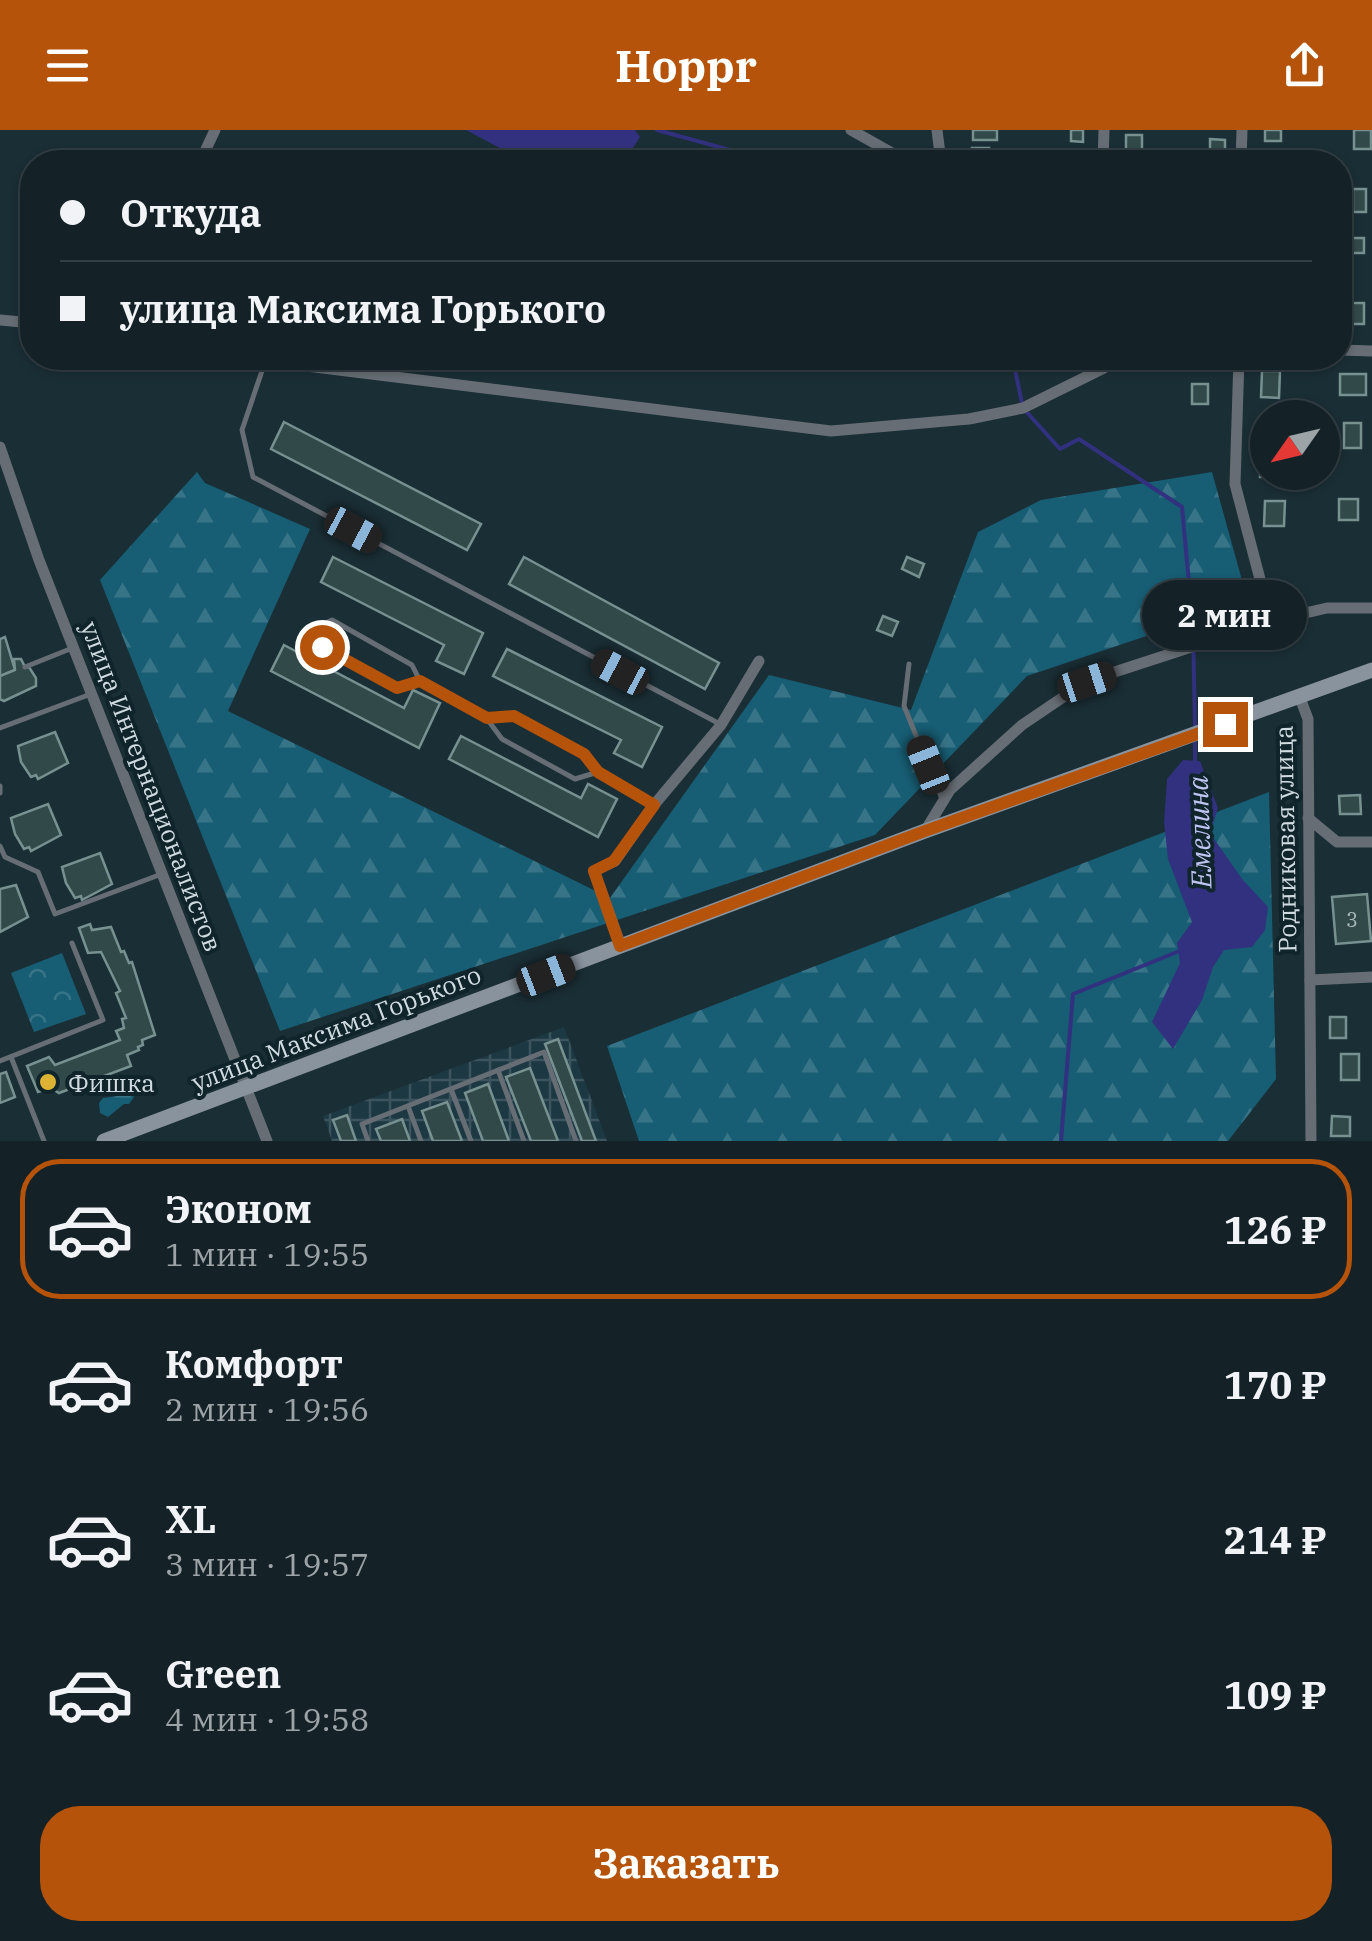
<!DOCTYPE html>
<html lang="ru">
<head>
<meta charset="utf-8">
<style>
  :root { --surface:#142228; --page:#1d2a30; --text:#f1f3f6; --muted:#9da4a8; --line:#333f45; --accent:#b45309 }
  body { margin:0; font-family:"IBM Plex Serif",serif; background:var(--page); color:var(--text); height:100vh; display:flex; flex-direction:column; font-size:38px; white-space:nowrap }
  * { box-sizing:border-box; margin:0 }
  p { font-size:32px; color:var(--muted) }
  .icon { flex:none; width:55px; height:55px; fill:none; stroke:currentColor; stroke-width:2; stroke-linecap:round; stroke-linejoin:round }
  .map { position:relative; height:1011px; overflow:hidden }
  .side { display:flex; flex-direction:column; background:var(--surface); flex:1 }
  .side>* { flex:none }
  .hud { position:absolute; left:20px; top:20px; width:1332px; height:220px; border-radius:40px; box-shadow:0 2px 8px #0004,0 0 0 2px var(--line); display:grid; align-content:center; height:220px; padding:0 40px; background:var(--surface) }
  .needle { width:65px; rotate:236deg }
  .fabs { position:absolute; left:1250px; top:270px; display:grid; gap:20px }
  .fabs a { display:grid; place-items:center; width:90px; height:90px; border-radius:50%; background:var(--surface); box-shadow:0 2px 8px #0004,0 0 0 2px var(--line); font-size:50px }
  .end { position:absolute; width:45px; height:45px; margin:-22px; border:12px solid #b45309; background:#fff; box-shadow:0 0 0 5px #fff }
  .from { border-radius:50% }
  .bubble { position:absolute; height:70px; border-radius:35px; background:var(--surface); box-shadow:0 2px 8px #0004,0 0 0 2px var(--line); font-size:32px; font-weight:700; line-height:70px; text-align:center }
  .car { position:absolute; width:30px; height:60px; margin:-30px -15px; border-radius:12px; box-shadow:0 0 8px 2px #0007; background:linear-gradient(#222 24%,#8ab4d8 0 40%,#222 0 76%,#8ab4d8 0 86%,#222 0) }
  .hud b { display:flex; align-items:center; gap:35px; height:95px; font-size:38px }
  .hud b+b { border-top:2px solid var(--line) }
  .hud i { width:25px; height:25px; background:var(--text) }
  ul { padding:18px 0 0; list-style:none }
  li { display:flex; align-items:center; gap:30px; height:140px; margin:0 20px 15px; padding:0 20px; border:5px solid transparent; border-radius:40px }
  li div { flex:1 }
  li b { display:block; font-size:38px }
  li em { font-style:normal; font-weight:700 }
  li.selected { border-color:var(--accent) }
  li>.icon { width:90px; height:90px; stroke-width:1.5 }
  .cta { display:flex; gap:20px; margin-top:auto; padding:20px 40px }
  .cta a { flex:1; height:115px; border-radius:40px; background:var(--accent); color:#fff; font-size:40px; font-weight:700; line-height:115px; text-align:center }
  header { display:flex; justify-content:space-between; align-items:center; height:130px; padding:0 40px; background:var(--accent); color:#fff; font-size:45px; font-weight:700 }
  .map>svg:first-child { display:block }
  .industrial { fill:url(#industrial-grid) }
  .forest { fill:url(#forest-firs) }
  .park { fill:url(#park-crowns) }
  .water { fill:#32317f }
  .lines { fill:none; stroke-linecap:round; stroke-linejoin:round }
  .stream { stroke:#32317f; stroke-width:4 }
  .building { fill:#32494a; stroke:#779191; stroke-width:2.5 }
  .lane { stroke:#676d74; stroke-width:5 }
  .street { stroke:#676d74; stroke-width:11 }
  .secondary { stroke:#89939e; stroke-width:15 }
  .route { stroke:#b45309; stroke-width:12 }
  .poi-dot { fill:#dbb233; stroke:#10242b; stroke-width:4 }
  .labels { text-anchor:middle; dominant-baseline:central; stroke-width:8; stroke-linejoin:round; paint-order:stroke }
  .number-label { font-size:20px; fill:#a8b7bb }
  .street-label { font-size:25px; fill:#d0dce1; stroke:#10242b }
  .poi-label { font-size:25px; fill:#d0dce1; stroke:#10242b; text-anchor:start }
  .water-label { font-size:28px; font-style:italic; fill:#bfc5f2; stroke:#10242b }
</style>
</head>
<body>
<header><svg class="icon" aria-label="menu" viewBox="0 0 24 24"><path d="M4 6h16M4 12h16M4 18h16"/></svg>Hoppr<svg class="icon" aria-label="share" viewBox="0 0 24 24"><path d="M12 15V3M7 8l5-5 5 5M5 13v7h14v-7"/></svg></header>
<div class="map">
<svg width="1372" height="1011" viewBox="0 0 1372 1011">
  <defs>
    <pattern id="industrial-grid" width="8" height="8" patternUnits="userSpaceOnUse" patternTransform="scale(2.5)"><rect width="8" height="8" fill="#1c3842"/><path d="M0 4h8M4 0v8" fill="none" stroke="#3c545d"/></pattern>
    <pattern id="forest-firs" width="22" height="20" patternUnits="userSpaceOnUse" patternTransform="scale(2.5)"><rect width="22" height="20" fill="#175d73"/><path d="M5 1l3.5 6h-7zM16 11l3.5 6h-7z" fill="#387487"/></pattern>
    <pattern id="park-crowns" width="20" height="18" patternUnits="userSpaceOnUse" patternTransform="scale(2.5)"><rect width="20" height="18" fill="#175d73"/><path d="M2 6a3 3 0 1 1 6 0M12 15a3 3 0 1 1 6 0" fill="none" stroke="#387487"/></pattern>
  </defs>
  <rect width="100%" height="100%" fill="#1a2e35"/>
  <path class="industrial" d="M564 897 607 1011H332L323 986Z"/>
  <g class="forest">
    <path d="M197 342 205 353 310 399 228 581 610 768 769 545 911 580 978 402 1041 370 1212 342 1248 472 1027 546 875 705 280 901 100 450Z"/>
    <path d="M1269 662 1276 949 1228 1011H639L607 916Z"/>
    <path d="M129 958 134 967 129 974H124L108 987 100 983 99 973 103 968 117 966Z"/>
  </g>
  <path class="park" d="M62 823 86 884 34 902 11 843Z"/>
  <g class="water">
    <path d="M466 0H635L640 7 624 32H526Z"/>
    <path d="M1183 630 1200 631 1218 678 1210 703 1242 749 1268 777 1265 800 1252 817 1224 820 1213 837 1202 870 1173 919 1152 892 1180 833 1177 813 1192 792 1168 729 1164 692 1167 649Z"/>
  </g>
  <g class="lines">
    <g class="stream">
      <path d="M657 0 774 32"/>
      <path d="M1009 228 1014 235 1023 278 1060 319 1079 309 1182 377 1193 497 1195 599"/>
      <path d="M1195 609V634"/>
      <path d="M1061 1011 1073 864 1182 820"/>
    </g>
  </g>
  <g class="building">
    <rect x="973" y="0" width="24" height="10"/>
    <path d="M1071 0H1083V12L1071 11Z"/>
    <rect x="1265" y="0" width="16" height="11"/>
    <rect x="1354" y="0" width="17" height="19"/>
    <path d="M1126 5H1142V23L1126 22Z"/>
    <path d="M1210 9 1225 10V29H1210Z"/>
    <path d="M972 18H989L988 32H972Z"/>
    <rect x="1353" y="59" width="13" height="23"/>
    <path d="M1351 108H1364V123H1350Z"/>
    <rect x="1340" y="173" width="24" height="21"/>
    <path d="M1262 241H1280L1279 268 1261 267Z"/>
    <rect x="1340" y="244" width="26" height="21"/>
    <rect x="1192" y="254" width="16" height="20"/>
    <path d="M284 292 481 394 467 420 271 319Z"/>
    <rect x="1344" y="293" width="17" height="25"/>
    <path d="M1261 302H1268V342H1277V347H1260Z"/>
    <rect x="1339" y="369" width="19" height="21"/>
    <path d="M1265 371H1285L1284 396H1264Z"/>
    <path d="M333 427 483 503 464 544 436 531 444 515 321 452Z"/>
    <path d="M524 427 719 533 705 559 509 454Z"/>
    <path d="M907 427 924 434 919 447 902 439Z"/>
    <path d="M883 486 898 492 892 506 877 500Z"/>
    <path d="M5 507 15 540 0 546V509Z"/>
    <path d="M284 515 404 578 413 560 440 573 419 618 271 541Z"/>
    <path d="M507 519 662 597 642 637 614 623 621 610 493 546Z"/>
    <path d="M14 529H21L25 537H29L36 548V556L4 571 0 569V546L15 540Z"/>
    <path d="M55 602 68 633 38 649 36 645 31 647 21 632 18 616Z"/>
    <path d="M461 606 581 668 588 654 617 669 598 707 449 629Z"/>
    <path d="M1360 665 1361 684H1340L1339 666Z"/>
    <path d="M48 674 61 705 31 721 29 717 24 719 15 704 11 688Z"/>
    <path d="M100 723 112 754 82 770 81 766 75 768 66 753 62 737Z"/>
    <path d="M16 755 28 787 0 802V759Z"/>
    <path d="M1367 764 1371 811 1336 814 1332 767Z"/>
    <path d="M90 794 92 800 111 797 121 822 124 821 129 833 132 832 155 905 142 910 143 915 138 917 139 920 127 925 131 936 59 963 51 958 38 962 27 936 49 927 55 935 120 910 116 901 124 898 122 889 126 888 116 863 120 861 101 822 88 823 79 798Z"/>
    <rect x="1330" y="887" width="16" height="21"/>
    <path d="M558 909 596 1011H582L545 914Z"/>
    <rect x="1341" y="924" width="18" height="26"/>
    <path d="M530 938 558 1011H531L506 947Z"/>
    <path d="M6 942 15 967 0 973V944Z"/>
    <path d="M488 954 509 1011H483L465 963Z"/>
    <path d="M447 972 462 1011H433L422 981Z"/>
    <path d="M347 985 356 1011H341L333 990Z"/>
    <path d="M1332 986 1350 987V1006H1331Z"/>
    <path d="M402 989 410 1011H381L376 999Z"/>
  </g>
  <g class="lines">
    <g class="lane">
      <path d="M264 235 242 300 253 347 718 593"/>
      <path d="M909 534 904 576 942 669"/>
      <path d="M25 537 70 519"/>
      <path d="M420 551 397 558 322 517 311 500 332 490 412 535 420 551 487 588 515 586 584 624 598 642 651 674"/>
      <path d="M487 589 502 609 575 649 598 642"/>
      <path d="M0 598 91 564"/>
      <path d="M0 656V663"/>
      <path d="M0 716 5 727 38 742 55 784 159 745"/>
      <path d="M11 927 44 1011"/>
      <path d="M0 931 103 890 72 813"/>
      <path d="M498 940 524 1011"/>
      <path d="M451 959 471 1011"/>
      <path d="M408 976 421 1011"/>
      <path d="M368 1011 362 994 544 922 576 1011"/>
    </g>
    <g class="street">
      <path d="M851 0 908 32"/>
      <path d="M937 0 941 32"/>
      <path d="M200 32 215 0"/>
      <path d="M1103 32 1104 0"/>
      <path d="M1241 32 1242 0"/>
      <path d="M0 190 32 193"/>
      <path d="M1340 220 1372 221"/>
      <path d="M215 228 266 231 831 301 969 289 1023 278 1114 233 1146 228"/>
      <path d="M1239 228 1235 354 1271 491"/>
      <path d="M0 317 39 430 267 1011"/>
      <path d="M1300 568 1308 589 1311 1011"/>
      <path d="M1308 688 1337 712H1372"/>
      <path d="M925 701 950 660 1022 595 1087 551 1271 491 1327 478H1372"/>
      <path d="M621 816 594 741 615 731 654 675 721 595 759 531"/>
      <path d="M1310 850 1372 847"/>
    </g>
    <path class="secondary" d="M104 1011 925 701 1372 540"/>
  </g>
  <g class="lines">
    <path class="route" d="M322 517 397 558 420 551 487 588 514 586 584 624 598 642 654 675 614 731 594 741 620 816 925 701 1225 594"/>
  </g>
  <circle class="poi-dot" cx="48" cy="952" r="10"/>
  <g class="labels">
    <g class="number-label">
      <text x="1352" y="789">3</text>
    </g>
    <g class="street-label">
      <text transform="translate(152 656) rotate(69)">улица Интернационалистов</text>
      <text transform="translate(1285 709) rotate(-91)">Родниковая улица</text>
      <text transform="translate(336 898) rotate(-21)">улица Максима Горького</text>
    </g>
    <g class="poi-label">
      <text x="68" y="952">Фишка</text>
    </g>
    <g class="water-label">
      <text transform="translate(1199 702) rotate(-92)">Емелина</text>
    </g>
  </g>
</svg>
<div class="fabs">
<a><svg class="needle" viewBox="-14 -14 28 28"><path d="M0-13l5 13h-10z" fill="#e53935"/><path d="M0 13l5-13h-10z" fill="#9da4a8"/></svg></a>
</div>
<i class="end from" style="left:322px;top:517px"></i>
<i class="end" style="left:1225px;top:594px"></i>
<div class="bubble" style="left:1142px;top:450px;width:165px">2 мин</div>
<i class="car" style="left:353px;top:400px;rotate:118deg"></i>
<i class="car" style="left:620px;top:542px;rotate:298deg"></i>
<i class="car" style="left:1087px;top:552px;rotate:72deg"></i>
<i class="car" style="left:928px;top:635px;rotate:338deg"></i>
<i class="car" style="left:546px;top:845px;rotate:69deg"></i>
<div class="hud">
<b><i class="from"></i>Откуда</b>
<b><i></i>улица Максима Горького</b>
</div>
</div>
<section class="side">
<ul>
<li class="selected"><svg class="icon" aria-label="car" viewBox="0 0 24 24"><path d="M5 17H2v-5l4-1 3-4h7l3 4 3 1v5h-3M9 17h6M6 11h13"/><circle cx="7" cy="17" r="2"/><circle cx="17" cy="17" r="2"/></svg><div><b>Эконом</b><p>1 мин · 19:55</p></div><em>126 ₽</em></li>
<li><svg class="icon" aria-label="car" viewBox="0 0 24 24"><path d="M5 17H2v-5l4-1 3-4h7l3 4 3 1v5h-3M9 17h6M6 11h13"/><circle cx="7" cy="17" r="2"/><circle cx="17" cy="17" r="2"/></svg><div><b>Комфорт</b><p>2 мин · 19:56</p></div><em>170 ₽</em></li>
<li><svg class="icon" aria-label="car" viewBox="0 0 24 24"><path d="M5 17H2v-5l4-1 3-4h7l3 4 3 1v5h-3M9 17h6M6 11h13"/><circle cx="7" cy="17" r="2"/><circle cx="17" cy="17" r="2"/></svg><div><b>XL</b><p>3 мин · 19:57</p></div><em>214 ₽</em></li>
<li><svg class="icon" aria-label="car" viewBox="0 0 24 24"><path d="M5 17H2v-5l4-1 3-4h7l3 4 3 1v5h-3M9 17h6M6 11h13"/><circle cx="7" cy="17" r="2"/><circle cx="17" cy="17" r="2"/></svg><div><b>Green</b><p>4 мин · 19:58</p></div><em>109 ₽</em></li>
</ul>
<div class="cta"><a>Заказать</a></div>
</section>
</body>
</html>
